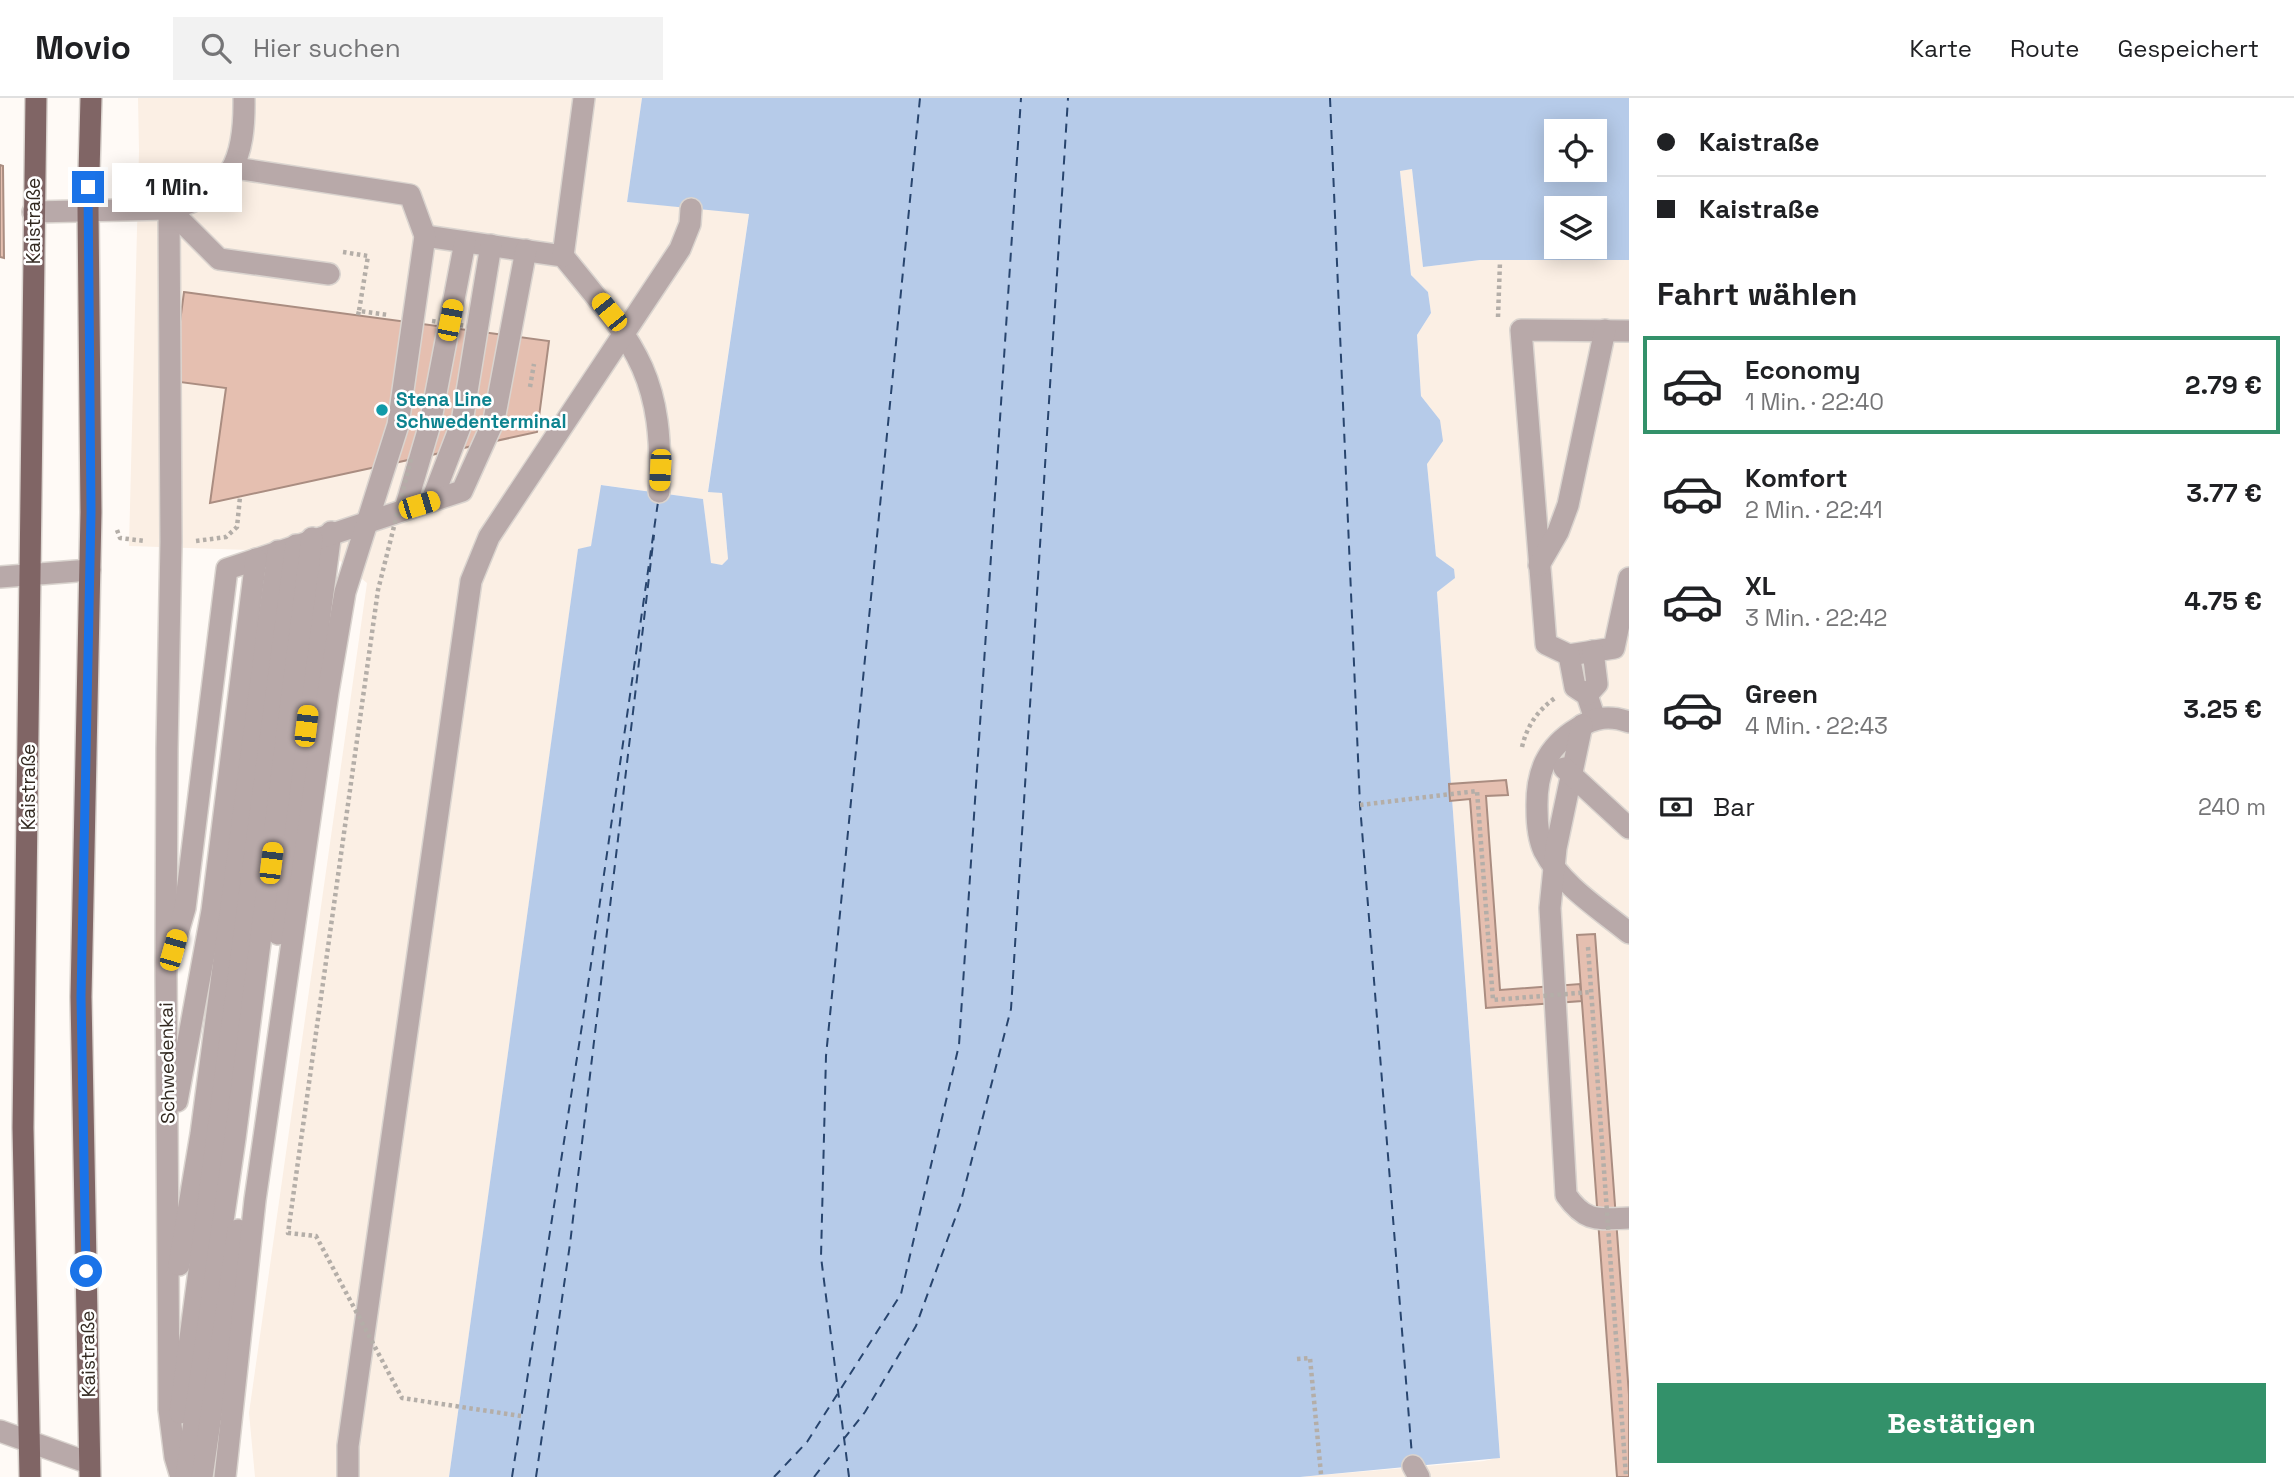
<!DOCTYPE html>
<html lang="de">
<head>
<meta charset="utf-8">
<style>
  :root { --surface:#fff; --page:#f2f2f2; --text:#202124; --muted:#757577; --line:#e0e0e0; --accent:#33916a }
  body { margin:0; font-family:"Space Grotesk",sans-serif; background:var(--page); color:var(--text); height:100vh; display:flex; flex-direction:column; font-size:26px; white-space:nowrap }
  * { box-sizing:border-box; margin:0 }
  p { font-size:23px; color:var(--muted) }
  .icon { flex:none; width:38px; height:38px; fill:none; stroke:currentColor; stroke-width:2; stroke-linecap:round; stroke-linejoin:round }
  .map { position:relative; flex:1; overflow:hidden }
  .drawer { display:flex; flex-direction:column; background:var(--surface); width:665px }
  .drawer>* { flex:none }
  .guide { display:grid; align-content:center; height:154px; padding:0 28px; background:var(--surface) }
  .tools { position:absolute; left:1544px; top:21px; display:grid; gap:14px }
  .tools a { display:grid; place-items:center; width:63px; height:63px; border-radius:0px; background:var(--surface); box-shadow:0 4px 18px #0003; font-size:35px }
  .end { position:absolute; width:32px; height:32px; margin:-16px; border:9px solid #1a73e8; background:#fff; box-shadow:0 0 0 4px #fff }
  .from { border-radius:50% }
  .bubble { position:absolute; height:49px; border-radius:0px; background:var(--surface); box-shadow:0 4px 18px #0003; font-size:23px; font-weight:700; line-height:49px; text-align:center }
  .car { position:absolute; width:21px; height:42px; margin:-21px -10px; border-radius:9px; box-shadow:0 0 5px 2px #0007; background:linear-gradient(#f5c518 24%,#345 0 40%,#f5c518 0 76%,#345 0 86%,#f5c518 0) }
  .guide b { display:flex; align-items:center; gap:24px; height:66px; font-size:26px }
  .guide b+b { border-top:2px solid var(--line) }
  .guide i { width:18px; height:18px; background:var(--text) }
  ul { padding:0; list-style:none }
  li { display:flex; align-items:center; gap:21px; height:98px; margin:0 14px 10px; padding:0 14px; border:4px solid transparent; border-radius:0px }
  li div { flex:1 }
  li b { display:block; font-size:26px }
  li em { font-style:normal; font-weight:700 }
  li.selected { border-color:var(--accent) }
  li>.icon { width:63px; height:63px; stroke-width:1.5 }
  h2 { padding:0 28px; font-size:32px; line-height:84px }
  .pay { display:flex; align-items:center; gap:18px; height:77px; padding:0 28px; font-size:26px }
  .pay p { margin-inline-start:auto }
  .primary-button { display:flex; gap:14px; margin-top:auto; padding:14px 28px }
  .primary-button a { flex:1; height:80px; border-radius:0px; background:var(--accent); color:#fff; font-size:28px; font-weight:700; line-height:80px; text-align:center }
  header { display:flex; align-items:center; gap:42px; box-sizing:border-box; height:98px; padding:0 35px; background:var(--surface); border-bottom:2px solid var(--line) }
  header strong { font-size:33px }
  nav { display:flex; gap:38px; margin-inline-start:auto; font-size:24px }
  .search { width:490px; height:63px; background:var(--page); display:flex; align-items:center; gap:18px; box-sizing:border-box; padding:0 24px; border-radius:0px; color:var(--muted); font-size:26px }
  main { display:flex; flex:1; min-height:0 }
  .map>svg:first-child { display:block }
  .built { fill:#fbefe4 }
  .water { fill:#b6cbe9; fill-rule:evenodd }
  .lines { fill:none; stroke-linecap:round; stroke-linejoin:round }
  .ferry { stroke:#28456e; stroke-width:2; stroke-dasharray:9 7; stroke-linecap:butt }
  .building { fill:#e5bfb0; stroke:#aa8d81; stroke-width:2 }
  .minor-casing { stroke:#dad4cf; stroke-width:24 }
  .major-casing { stroke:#dad4cf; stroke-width:24 }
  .path { stroke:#b4aea8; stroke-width:4.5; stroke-dasharray:3.5 3.5; stroke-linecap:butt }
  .minor { stroke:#b8a9a9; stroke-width:21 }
  .major { stroke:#806565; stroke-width:21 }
  .path-bridge { stroke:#b4aea8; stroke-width:4.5; stroke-dasharray:3.5 3.5; stroke-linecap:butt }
  .route { stroke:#1a73e8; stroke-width:9 }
  .culture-dot { fill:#0f9aa8; stroke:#fff; stroke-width:2.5 }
  .labels { text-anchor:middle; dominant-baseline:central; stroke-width:5; stroke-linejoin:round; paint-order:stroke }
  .street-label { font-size:19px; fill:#322920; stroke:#fff }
  .culture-label { font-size:19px; font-weight:bold; fill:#0d838f; stroke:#fff; text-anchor:start }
</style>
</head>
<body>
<header>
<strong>Movio</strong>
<div class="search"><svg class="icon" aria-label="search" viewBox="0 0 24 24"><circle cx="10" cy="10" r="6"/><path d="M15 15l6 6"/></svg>Hier suchen</div>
<nav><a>Karte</a><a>Route</a><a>Gespeichert</a></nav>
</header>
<main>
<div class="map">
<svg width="1629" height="1379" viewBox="0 0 1629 1379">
  <rect width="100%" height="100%" fill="#fffaf6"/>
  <g class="built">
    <path d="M138 0H642L627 104 749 115 708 393 722 395 728 462 722 467 711 466 703 401 602 387 591 448 578 452 449 1379H255L249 1315 367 485 312 440 278 453 129 448 139 53Z"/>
    <path d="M1412 71 1423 169 1480 162H1629V1379H1300L1484 1363 1500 1359 1437 494 1454 480V471L1436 458 1427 366 1440 322 1421 298 1417 237 1431 215 1428 194 1411 177 1400 72Z"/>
  </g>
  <path class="water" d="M642 0H1629V162H1480L1423 169 1412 71 1400 73 1411 177 1428 194 1431 215 1417 237 1421 298 1440 322 1443 343 1427 366 1436 458 1454 471 1455 480 1437 494 1500 1360 1300 1379H449L578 451 591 448 601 387 703 401 711 465 722 467 728 461 722 395 708 394 749 116 627 104ZM1556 33H1594V72H1556ZM1556 110H1594V149H1556Z"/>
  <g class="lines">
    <g class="ferry">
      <path d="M1330 0 1360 707 1412 1358"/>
      <path d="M512 1379 583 921 658 404"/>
      <path d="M536 1379 570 1146 654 437"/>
      <path d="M774 1379 807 1344 901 1196 959 947 1021 0"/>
      <path d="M814 1379 865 1314 916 1228 960 1107 1011 911 1068 0"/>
      <path d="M849 1379 821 1159 826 958 920 0"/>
    </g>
  </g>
  <g class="building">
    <path d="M0 67 3 68 4 160 0 159Z"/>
    <path d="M184 194 549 243 537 334 210 405 226 290 172 283Z"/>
    <path d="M1506 682 1508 697 1486 698 1500 892 1580 886 1582 903 1486 910 1470 701 1450 703 1449 686Z"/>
    <path d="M1595 836 1629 1297V1379H1617L1577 837Z"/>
  </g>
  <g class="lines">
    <g class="minor-casing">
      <g id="minor">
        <path d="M169 111 171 444 167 651 166 873 169 1311 175 1359 181 1379"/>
        <path d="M169 111 219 161 329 176"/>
        <path d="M33 114 169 111C233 96 245 60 244 0"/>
        <path d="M425 138 563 158C634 245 665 276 659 394"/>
        <path d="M563 158 584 0"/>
        <path d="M1629 233 1521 232 1546 546 1569 557 1614 550 1629 480"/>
        <path d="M432 402 462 324 491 147"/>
        <path d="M405 411 430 326 465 144"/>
        <path d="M1539 467 1558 434 1568 407 1605 232"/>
        <path d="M0 479 90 472"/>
        <path d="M1569 557 1575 589 1587 597 1595 621"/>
        <path d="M1587 597 1597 586 1593 553"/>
        <path d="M1629 624C1610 617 1595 619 1578 630 1546 649 1536 675 1537 711 1537 725 1538 740 1544 753 1562 788 1600 811 1629 835"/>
        <path d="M1582 627 1556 750 1550 810 1566 1097C1586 1125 1597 1121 1629 1120"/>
        <path d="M1564 670 1629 730"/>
        <path d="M278 836 331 434"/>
        <path d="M174 848 185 810 227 471 462 393 494 322 526 152"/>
        <path d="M177 1003 212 813 256 461"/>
        <path d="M179 1167 201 1036 278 453"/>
        <path d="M180 1315 296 447"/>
        <path d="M0 1333 89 1365"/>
        <path d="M1413 1368 1419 1379"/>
        <path d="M186 1379 235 1040 312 440"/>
        <path d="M202 1379 238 1132"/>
        <path d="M225 1379 255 1102 328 594 345 494 398 327 425 138 410 97 235 70"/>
        <path d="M348 1379V1348L471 483 489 439 680 151 690 126 691 111"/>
      </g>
    </g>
    <g class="major-casing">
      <g id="major">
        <path d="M30 1379 23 1030 36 0"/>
        <path d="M90 1379 81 899 91 414 88 112 91 0"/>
      </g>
    </g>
    <g class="path">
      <path d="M343 154 368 158 359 213"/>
      <path d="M358 217 359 213 389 217"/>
      <path d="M1498 219 1500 164"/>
      <path d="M530 289 534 266"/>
      <path d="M117 432 120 440 145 443"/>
      <path d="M196 443 226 439 237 429 240 399"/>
      <path d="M1522 649C1527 628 1537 613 1555 600"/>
      <path d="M1297 1261 1310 1260 1321 1376"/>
    </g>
    <use href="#minor" class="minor"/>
    <use href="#major" class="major"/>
    <g class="path-bridge">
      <path d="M432 223 467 228"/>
      <path d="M411 361 378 492 288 1135 316 1138 402 1300 521 1318"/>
      <path d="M1360 707 1477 693 1493 902 1591 894"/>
      <path d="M1588 849 1626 1379"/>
    </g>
  </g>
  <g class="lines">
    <path class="route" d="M86 1173 81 899 91 414 88 89"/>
  </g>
  <circle class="culture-dot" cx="382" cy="312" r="7"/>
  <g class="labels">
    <g class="street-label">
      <text transform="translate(33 123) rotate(-90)">Kaistraße</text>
      <text transform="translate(28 689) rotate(-90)">Kaistraße</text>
      <text transform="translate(167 965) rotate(-91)">Schwedenkai</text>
      <text transform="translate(88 1256) rotate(-91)">Kaistraße</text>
    </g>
    <g class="culture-label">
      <text x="396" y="301">Stena Line<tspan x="396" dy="22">Schwedenterminal</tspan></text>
    </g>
  </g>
</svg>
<div class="tools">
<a><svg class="icon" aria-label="locate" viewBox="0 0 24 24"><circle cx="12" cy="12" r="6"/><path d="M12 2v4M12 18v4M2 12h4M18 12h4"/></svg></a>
<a><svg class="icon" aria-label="layers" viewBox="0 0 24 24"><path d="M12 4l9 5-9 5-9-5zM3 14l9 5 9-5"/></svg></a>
</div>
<i class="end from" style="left:86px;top:1173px"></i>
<i class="end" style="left:88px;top:89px"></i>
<div class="bubble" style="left:112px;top:65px;width:130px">1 Min.</div>
<i class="car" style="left:609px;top:214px;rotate:321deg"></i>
<i class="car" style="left:450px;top:222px;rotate:11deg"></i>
<i class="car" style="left:660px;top:372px;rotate:183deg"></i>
<i class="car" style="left:419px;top:407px;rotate:73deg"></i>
<i class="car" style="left:306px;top:628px;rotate:7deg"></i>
<i class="car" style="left:271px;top:765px;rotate:7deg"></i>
<i class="car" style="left:173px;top:852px;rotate:16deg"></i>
</div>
<section class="drawer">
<div class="guide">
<b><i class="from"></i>Kaistraße</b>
<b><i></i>Kaistraße</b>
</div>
<h2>Fahrt wählen</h2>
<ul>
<li class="selected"><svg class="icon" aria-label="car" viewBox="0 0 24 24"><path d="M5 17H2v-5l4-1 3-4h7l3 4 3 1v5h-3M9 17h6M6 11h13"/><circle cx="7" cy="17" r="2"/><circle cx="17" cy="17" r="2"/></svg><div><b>Economy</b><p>1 Min. · 22:40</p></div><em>2.79 €</em></li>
<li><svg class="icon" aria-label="car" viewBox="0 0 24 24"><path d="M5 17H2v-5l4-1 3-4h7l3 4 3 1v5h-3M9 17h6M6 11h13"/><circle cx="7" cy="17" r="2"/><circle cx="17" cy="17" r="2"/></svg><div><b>Komfort</b><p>2 Min. · 22:41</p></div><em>3.77 €</em></li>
<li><svg class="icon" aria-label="car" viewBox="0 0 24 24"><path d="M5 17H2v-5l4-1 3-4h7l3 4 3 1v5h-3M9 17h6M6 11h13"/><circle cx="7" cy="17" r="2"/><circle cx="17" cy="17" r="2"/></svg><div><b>XL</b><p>3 Min. · 22:42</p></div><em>4.75 €</em></li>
<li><svg class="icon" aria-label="car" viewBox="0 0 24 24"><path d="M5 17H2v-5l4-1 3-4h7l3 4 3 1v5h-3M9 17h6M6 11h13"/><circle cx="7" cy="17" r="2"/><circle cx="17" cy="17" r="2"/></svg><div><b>Green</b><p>4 Min. · 22:43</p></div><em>3.25 €</em></li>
</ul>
<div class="pay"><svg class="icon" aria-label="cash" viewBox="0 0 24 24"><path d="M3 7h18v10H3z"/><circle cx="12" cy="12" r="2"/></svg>Bar<p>240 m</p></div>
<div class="primary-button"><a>Bestätigen</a></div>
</section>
</main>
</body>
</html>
